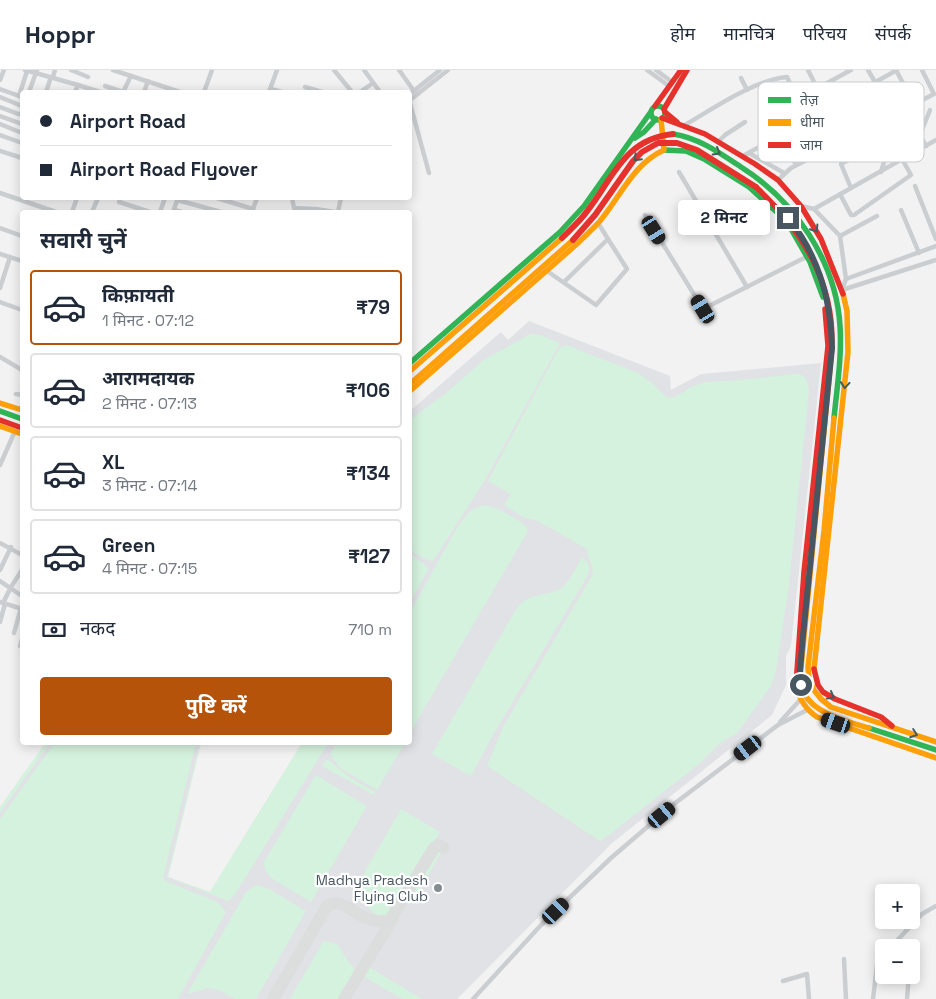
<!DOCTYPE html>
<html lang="hi">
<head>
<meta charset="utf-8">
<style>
  :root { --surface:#fff; --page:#f2f2f3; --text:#1f2937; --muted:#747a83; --line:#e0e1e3; --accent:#b45309 }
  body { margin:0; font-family:"Space Grotesk","Noto Sans Devanagari",sans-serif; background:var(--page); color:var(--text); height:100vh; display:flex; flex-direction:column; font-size:19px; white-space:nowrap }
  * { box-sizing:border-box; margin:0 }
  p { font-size:16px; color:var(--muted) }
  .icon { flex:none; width:28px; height:28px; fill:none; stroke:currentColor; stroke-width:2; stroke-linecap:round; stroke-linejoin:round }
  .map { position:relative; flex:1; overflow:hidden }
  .drawer { position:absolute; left:20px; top:140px; width:392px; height:535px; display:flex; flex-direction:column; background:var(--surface); border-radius:5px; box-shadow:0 2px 12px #0003 }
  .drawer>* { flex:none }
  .top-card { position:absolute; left:20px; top:20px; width:392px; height:110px; border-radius:5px; box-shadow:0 2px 12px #0003; display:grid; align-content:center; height:110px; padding:0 20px; background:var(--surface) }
  .buttons { position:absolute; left:875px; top:814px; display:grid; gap:10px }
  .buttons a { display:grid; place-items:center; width:45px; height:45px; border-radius:5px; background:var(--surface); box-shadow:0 2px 12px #0003; font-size:25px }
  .end { position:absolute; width:22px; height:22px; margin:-11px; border:6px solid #475660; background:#fff; box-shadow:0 0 0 2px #fff }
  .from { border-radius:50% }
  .bubble { position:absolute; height:35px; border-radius:5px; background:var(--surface); box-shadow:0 2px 12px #0003; font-size:16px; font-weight:700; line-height:35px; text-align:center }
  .car { position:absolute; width:15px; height:30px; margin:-15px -8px; border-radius:6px; box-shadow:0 0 4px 1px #0007; background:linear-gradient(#222 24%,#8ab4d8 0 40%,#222 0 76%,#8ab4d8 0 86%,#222 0) }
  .top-card b { display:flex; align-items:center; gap:18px; height:48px; font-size:19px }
  .top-card b+b { border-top:1px solid var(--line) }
  .top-card i { width:12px; height:12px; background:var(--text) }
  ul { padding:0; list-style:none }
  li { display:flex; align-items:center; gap:15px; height:75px; margin:0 10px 8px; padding:0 10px; border:2px solid var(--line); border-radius:5px }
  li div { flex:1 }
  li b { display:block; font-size:19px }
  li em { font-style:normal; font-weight:700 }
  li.active { border-color:var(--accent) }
  li>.icon { width:45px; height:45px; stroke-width:1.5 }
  h2 { padding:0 20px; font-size:22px; line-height:60px }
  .pay { display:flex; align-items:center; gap:12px; height:55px; padding:0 20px; font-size:19px }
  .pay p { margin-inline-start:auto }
  .button { display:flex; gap:10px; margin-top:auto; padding:10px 20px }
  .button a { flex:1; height:58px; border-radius:5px; background:var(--accent); color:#fff; font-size:20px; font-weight:700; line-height:58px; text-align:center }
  header { display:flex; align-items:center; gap:30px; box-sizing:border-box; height:70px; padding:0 25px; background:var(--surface); border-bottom:1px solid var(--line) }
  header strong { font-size:24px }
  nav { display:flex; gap:28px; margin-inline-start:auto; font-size:18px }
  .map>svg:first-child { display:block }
  .airport { fill:#e0e2e5 }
  .green { fill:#d5f2de }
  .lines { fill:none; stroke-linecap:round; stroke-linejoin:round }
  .taxiway { stroke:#dcdede; stroke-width:12 }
  .street { stroke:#cbced1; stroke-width:4.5 }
  .fast { stroke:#30b455; stroke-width:5.5 }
  .slow { stroke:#ff9f0a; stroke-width:5.5 }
  .jam { stroke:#e5322d; stroke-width:5.5 }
  .jam-bridge { stroke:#e5322d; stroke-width:6 }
  .oneway { stroke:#465b5f }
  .route { stroke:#475660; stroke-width:6 }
  .poi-dot { fill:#838d93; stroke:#fff; stroke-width:2 }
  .labels { text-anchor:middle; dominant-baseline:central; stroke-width:4.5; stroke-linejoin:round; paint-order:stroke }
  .poi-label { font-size:14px; fill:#475660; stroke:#fff; text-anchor:end }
  .key { fill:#fff; stroke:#c8cccf; stroke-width:1 }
  .key-label { font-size:14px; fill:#475660 }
</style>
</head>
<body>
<header>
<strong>Hoppr</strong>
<nav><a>होम</a><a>मानचित्र</a><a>परिचय</a><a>संपर्क</a></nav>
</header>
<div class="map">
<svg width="936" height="929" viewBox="0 0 936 929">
  <rect width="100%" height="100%" fill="#f2f2f2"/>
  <path class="airport" d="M529 251 670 306 671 320 701 304 821 293 791 576 786 586V615L772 645 611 774 457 929H0V737L46 673H201L168 807 210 822 302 673 410 672V491L413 486 410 485V341L501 262 508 270Z"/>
  <g class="green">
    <path d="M531 264 541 265 559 273V275L485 410 433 491 425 489 410 480V350L446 323 485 289Z"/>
    <path d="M566 275 638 303 652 313 667 328 675 327 691 317 705 312 741 310 796 304C806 304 808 312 809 321L789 514 776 601 771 616 737 663 720 673 700 693 609 765 600 771 487 696 503 657 593 504C593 494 587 488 587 479L536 450 525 448 504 435 511 424 488 411 557 282 561 277Z"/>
    <path d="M485 435C496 437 525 451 528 461L410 663V542L458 456 470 441 479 437Z"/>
    <path d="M410 483 429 498 410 533V491L413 486 410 485Z"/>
    <path d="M582 487C588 492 591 498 588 505L493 665 471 706 432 684 518 536C534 520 555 527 565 515 572 507 577 496 582 487Z"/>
    <path d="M46 672 50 673 0 743V737Z"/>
    <path d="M55 672 196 673 163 808 166 811 217 832 226 842 178 929H0V749Z"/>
    <path d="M200 673H201L168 807 210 822 302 673H328L234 826 228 831 167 807Z"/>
    <path d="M337 673V672L405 673 377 720 340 698 330 684Z"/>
    <path d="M326 690 330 691 349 707 375 722 374 725 322 696Z"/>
    <path d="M316 705 367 736 311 832 271 808 265 800 264 792Z"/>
    <path d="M401 739 440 762 395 841 387 846 381 847C367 839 359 829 359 812Z"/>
    <path d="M438 780 442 781 413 831 408 828 434 783Z"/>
    <path d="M257 815 269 819 306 841 256 929H234L221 921 209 918 187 924 247 821Z"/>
    <path d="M326 871 337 874 354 899 353 908 341 929H290L323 872Z"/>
    <path d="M369 897 422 929H402L363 906Z"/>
  </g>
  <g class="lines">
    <g class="taxiway">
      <path d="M273 929 327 836C342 827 353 843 366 848 374 851 383 852 390 850L434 778 438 775 444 778"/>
      <path d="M344 929 393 848"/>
    </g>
    <g class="street">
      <path d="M25 0 78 15 100 22"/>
      <path d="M71 0 88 7"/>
      <path d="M113 0 180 22"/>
      <path d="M334 0 352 22"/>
      <path d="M364 0 380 22"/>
      <path d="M399 0 414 21"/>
      <path d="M647 0 669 16"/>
      <path d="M656 0 672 12"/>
      <path d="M808 0 827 38"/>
      <path d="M868 0 875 12"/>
      <path d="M896 0 914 34"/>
      <path d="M53 7 55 0"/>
      <path d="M741 8 747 20"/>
      <path d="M0 10 4 0"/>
      <path d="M105 16 123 22"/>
      <path d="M305 17 322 22"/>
      <path d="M818 18 851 0"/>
      <path d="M0 19 22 27"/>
      <path d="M271 19 282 22"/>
      <path d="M29 22 37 0"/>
      <path d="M46 22 51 7"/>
      <path d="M75 22 78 15"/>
      <path d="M123 22 131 6"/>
      <path d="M144 22 148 11"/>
      <path d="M204 22 212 0"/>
      <path d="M269 22 277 0"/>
      <path d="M360 22 373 13"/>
      <path d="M410 24 440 0"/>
      <path d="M884 24 895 44"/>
      <path d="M19 26 27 1"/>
      <path d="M0 27 22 36"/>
      <path d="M410 30 448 0"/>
      <path d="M410 33 429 103"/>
      <path d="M0 37 21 45 22 41"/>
      <path d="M859 44 866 58"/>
      <path d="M0 46 22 54"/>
      <path d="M862 49 889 35"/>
      <path d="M0 54 22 63"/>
      <path d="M683 56C713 39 753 10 787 7L795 24 816 14"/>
      <path d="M0 65 22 73"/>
      <path d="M920 65 930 40"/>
      <path d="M806 66 815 85"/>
      <path d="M718 72 725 65 745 52"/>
      <path d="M810 75 835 63 840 72"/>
      <path d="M788 79 796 95"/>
      <path d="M0 81 22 88"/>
      <path d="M749 83 784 103"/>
      <path d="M743 86 897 0"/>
      <path d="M679 102 747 217"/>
      <path d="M881 102 888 79 909 85"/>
      <path d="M778 110 791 98 934 24 922 0"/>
      <path d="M915 116 936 169"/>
      <path d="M851 118 841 94 866 80 871 70 896 57 920 65 926 76"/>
      <path d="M0 123 56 142"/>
      <path d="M840 124 851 145H854L911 105 902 89"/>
      <path d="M120 128 119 132 150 142"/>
      <path d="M217 128 253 139"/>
      <path d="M292 128 294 138 316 139 335 142"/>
      <path d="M177 130 221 142"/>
      <path d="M801 136 814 139 840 166 846 209 842 220"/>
      <path d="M814 139 936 70"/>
      <path d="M174 140 182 142"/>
      <path d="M901 140 919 183"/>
      <path d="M72 142 77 128"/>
      <path d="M92 142 98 128"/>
      <path d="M160 142 165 128"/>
      <path d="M173 142 178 128"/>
      <path d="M252 142 257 128"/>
      <path d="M338 142 341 128"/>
      <path d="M645 145 703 239 808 186"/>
      <path d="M0 158 22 166"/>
      <path d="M840 166 877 146"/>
      <path d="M0 184 22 191"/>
      <path d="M547 201 596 235 627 199 608 169"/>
      <path d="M846 209 936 176"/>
      <path d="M564 212 608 169 598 153"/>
      <path d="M0 218 10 187"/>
      <path d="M842 220 936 190"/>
      <path d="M0 232 22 240"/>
      <path d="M0 287 22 300"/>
      <path d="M16 324 22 325"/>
      <path d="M0 395 15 361"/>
      <path d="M0 473 22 485"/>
      <path d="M0 500 11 477"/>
      <path d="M0 511 22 526"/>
      <path d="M0 532 22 539"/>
      <path d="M3 533 11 517 22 500"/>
      <path d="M0 552 5 534"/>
      <path d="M14 563 21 538"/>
      <path d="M22 569 20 576 22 577"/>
      <path d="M780 652 800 630"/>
      <path d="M890 878 922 844 936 836"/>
      <path d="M911 881V885"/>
      <path d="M844 889 846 929"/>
      <path d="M783 911 807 904 809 929"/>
      <path d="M473 929 542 854 611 788 674 734 778 655 807 640"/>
      <path d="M873 929 877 895 884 884"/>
      <path d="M907 929 909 905"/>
    </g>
    <g class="fast">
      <circle cx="658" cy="43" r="7"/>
      <path d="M673 64C699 68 720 83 741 97 795 131 836 191 840 256 842 287 837 317 834 348"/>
      <path d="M635 68 644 62 656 49"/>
      <path d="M664 80 686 81 704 89 749 117 781 146"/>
      <path d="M791 159 810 192 823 227"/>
      <path d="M410 293 560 162 584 136 650 43"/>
      <path d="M0 341 22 349"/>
      <path d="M869 658 936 680"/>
    </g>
    <g class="slow">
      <path d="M831 288 800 608C801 613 802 619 804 623 814 644 849 652 869 658"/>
      <path d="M410 301 562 168"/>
      <path d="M410 314 573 170"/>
      <path d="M410 321 578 173C585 166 593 159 600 151 620 127 634 93 664 80L661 49"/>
      <path d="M0 333 22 340"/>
      <path d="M834 348 824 461 808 597 809 610 814 620 821 629 831 637 936 672"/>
      <path d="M0 356 22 364"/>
      <path d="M814 599 848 282 847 241 843 224"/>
      <path d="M796 615C799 629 805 639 817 647L936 688"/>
    </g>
    <g class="jam">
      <path d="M655 36 681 0"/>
      <path d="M664 39 687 0"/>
      <path d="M665 42 677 52"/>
      <path d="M662 48 705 64 755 94 778 110 801 136 821 169 843 224"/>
      <path d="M756 117C805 163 838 218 831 288"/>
      <path d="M0 350 22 358"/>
      <path d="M814 599 818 615 823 622 835 629 881 647 892 656"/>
      <path d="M796 615 804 502 828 276 825 239"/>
    </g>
    <g class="jam-bridge">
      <path d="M562 168C571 159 581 150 588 140 614 106 625 69 673 64"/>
      <path d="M573 170 595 145 633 91 642 82 658 73H677L697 80 756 117"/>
    </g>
  </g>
  <defs><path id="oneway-chevron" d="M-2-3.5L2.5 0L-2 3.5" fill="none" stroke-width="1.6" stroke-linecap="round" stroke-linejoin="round" transform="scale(1.25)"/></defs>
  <g class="oneway">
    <use href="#oneway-chevron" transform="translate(717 82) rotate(30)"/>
    <use href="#oneway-chevron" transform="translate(637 88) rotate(134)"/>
    <use href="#oneway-chevron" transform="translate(815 159) rotate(58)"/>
    <use href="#oneway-chevron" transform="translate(845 315) rotate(95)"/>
    <use href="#oneway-chevron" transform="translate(831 626) rotate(29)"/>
    <use href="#oneway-chevron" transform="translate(914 664) rotate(20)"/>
  </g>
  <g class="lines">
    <path class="route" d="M788 148C819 186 831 229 832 278L803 566 800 601 801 615"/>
  </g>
  <circle class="poi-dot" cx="438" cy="818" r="5"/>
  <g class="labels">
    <g class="poi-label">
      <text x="428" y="810">Madhya Pradesh<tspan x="428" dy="16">Flying Club</tspan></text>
    </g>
  </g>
  <rect x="758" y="12" width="166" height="80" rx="8" class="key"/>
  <rect x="768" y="27" width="23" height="6" fill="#30b455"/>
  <rect x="768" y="49" width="23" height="7" fill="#ff9f0a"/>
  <rect x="768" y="72" width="23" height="6" fill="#e5322d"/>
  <g class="key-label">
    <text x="800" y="35">तेज़</text>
    <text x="800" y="57">धीमा</text>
    <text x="800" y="80">जाम</text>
  </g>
</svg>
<div class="buttons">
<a>+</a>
<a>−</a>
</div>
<i class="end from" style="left:801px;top:615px"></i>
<i class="end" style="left:788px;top:148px"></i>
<div class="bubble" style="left:678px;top:130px;width:92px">2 मिनट</div>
<i class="car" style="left:654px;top:160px;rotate:148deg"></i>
<i class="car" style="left:703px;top:239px;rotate:329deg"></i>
<i class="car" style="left:836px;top:653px;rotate:289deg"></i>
<i class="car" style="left:748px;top:678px;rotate:233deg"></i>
<i class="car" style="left:662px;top:745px;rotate:50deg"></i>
<i class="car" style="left:556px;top:841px;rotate:46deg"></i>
<div class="top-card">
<b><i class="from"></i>Airport Road</b>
<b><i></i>Airport Road Flyover</b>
</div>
<section class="drawer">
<h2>सवारी चुनें</h2>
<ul>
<li class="active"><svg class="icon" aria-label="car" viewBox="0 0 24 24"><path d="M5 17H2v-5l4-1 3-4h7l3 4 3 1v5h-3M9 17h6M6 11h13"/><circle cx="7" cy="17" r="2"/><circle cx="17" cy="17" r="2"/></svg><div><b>किफ़ायती</b><p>1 मिनट · 07:12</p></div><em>₹79</em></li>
<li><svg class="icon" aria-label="car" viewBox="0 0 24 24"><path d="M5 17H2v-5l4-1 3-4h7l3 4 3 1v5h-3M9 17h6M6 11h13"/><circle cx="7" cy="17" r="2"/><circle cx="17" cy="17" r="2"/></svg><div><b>आरामदायक</b><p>2 मिनट · 07:13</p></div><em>₹106</em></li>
<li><svg class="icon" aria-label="car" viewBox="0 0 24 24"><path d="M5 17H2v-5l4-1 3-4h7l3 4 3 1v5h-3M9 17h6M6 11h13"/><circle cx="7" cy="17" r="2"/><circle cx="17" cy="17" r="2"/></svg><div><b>XL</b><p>3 मिनट · 07:14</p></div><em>₹134</em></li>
<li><svg class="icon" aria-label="car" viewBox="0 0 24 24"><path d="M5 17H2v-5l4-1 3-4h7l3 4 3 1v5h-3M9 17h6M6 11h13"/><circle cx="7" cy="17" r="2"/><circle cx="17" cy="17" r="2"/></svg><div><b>Green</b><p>4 मिनट · 07:15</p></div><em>₹127</em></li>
</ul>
<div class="pay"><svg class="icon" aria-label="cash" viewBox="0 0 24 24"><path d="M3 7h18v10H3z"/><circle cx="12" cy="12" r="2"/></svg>नकद<p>710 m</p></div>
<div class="button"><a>पुष्टि करें</a></div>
</section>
</div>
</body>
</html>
